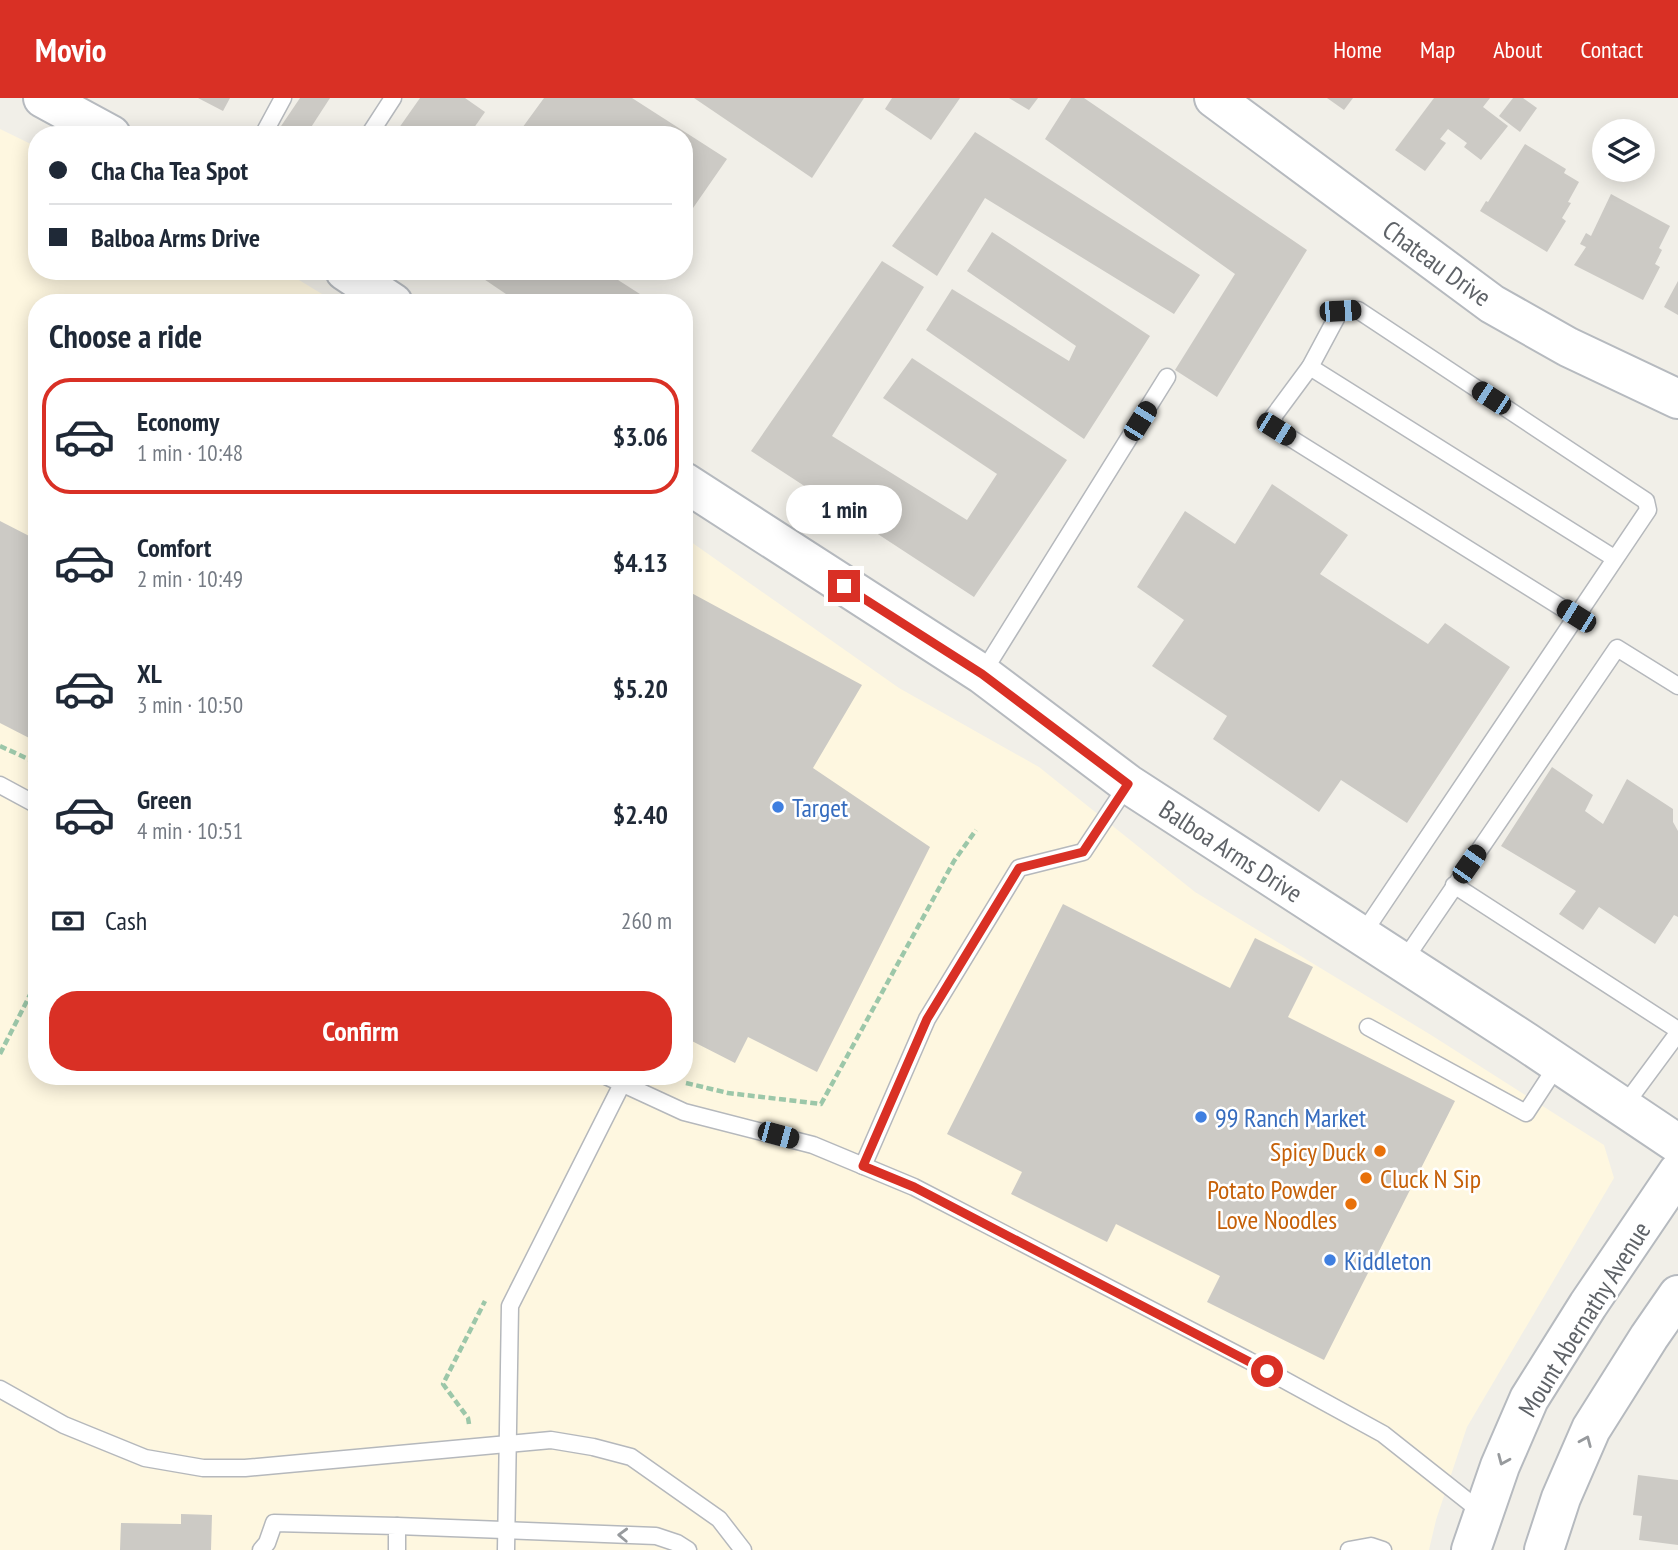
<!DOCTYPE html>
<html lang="en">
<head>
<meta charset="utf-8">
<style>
  :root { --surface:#fff; --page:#f2f2f3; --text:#1f2937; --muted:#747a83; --line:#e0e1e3; --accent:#d93025 }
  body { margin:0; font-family:"PT Sans Narrow",sans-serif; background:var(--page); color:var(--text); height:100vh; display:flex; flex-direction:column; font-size:26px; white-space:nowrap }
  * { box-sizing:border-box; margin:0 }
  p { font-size:23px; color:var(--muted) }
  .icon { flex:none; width:38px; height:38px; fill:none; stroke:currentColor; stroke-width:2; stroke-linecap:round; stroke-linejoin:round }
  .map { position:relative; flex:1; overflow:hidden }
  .details { position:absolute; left:28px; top:196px; width:665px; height:791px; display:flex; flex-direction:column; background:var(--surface); border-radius:28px; box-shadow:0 4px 18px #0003 }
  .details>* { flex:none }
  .top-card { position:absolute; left:28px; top:28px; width:665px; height:154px; border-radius:28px; box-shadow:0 4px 18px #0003; display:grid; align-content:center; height:154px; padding:0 21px; background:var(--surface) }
  .fabs { position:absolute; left:1592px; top:21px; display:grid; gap:14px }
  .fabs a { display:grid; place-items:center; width:63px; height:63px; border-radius:50%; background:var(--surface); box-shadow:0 4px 18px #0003; font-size:35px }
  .end { position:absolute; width:32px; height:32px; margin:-16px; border:9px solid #d93025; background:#fff; box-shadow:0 0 0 4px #fff }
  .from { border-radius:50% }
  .bubble { position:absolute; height:49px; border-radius:24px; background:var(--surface); box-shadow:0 4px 18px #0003; font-size:23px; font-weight:700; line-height:49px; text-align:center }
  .car { position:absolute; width:21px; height:42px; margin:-21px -10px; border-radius:9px; box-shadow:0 0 5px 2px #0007; background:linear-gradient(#222 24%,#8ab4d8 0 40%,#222 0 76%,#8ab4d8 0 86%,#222 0) }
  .top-card b { display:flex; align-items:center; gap:24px; height:66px; font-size:26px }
  .top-card b+b { border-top:2px solid var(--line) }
  .top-card i { width:18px; height:18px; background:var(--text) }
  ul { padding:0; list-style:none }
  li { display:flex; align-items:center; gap:21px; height:116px; margin:0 14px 10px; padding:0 7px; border:4px solid transparent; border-radius:28px }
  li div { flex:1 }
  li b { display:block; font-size:26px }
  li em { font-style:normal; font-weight:700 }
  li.selected { border-color:var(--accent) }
  li>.icon { width:63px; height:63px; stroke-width:1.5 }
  h2 { padding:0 21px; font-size:32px; line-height:84px }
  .pay { display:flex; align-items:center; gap:18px; height:77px; padding:0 21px; font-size:26px }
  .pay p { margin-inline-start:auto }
  .button { display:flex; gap:14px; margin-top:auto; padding:14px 21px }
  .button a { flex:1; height:80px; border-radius:28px; background:var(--accent); color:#fff; font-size:28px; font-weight:700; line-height:80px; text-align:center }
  header { display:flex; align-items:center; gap:42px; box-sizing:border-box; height:98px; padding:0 35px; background:var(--accent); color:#fff }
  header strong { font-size:33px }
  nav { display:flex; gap:38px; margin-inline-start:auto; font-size:24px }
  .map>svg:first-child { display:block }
  .commercial { fill:#fef7e0 }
  .building { fill:#cccac5 }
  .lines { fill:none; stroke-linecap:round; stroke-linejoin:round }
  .lane-casing { stroke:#b5b8bc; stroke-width:19 }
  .secondary-casing { stroke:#b6babf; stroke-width:42 }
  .path { stroke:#9cc7a9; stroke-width:4.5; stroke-dasharray:7 3.5; stroke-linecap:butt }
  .lane { stroke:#fff; stroke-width:16 }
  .secondary { stroke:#fff; stroke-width:38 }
  .oneway { stroke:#979a9d }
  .route { stroke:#d93025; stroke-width:9 }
  .shop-dot { fill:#3f7fe0; stroke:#fff; stroke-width:2.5 }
  .food-dot { fill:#e8710a; stroke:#fff; stroke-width:2.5 }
  .labels { text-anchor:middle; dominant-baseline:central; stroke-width:5; stroke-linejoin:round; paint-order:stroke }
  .street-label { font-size:26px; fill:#5f6368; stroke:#fff }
  .shop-label { font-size:26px; fill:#366cbe; stroke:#fff; text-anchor:start }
  .food-label { font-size:26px; fill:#c56008; stroke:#fff; text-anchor:end }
</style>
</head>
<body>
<header>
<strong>Movio</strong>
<nav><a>Home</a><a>Map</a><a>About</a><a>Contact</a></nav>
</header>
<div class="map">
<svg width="1678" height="1452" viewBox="0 0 1678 1452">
  <rect width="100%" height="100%" fill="#f1efe8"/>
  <path class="commercial" d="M0 31 37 49V173H284L337 205H37V978H684V439L899 590 1039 669 1195 794 1431 937 1604 1047 1614 1080 1467 1329 1436 1422 1429 1452H0Z"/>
  <g class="building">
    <path d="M198 0H230L223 13Z"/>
    <path d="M300 0H330L306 37H275Z"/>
    <path d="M420 0H465L485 14 469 37H394Z"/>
    <path d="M544 0H632L727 61 684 123V37H517Z"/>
    <path d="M694 0H864L812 80Z"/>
    <path d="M892 0H960L931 42 885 11Z"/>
    <path d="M1009 0H1038L1029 12Z"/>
    <path d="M1071 0H1084L1307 152 1217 299 1175 272 1235 176 1045 41Z"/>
    <path d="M1327 0H1353L1344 12Z"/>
    <path d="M1434 0H1490L1483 9 1508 28 1481 62 1464 49 1467 45 1448 31 1440 41 1446 45 1425 73 1395 52Z"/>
    <path d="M1513 0H1523L1537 10 1520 34 1499 18Z"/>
    <path d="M975 34 1200 177 1174 216 985 100 937 178 892 148Z"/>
    <path d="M1525 46 1566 71 1564 75 1579 84 1568 104 1571 105 1562 120 1566 123 1547 154 1480 113 1486 103 1488 104Z"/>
    <path d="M1611 96 1670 128 1659 150 1662 152 1655 166 1660 169 1643 202 1574 167 1586 149 1580 146 1586 135 1591 138Z"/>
    <path d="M992 134 1150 238 1084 341 926 232 952 191 1069 263 1076 248 967 173Z"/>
    <path d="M882 163 924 189 832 338 967 422 997 376 883 300 912 260 1067 362 974 499 751 353Z"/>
    <path d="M472 173H604L654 205H519Z"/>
    <path d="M1678 183V217L1664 209Z"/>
    <path d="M1272 386 1348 437 1320 476 1428 546 1445 525 1510 569 1407 725 1341 682 1319 714 1213 641 1227 618 1152 568 1184 522 1137 489 1185 413 1235 446Z"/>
    <path d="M0 423 37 442V644L0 625Z"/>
    <path d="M684 491 862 587 813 670 930 749 817 974 748 939 735 965 684 939Z"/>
    <path d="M1552 669 1593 697 1585 713 1603 726 1627 681 1673 711V724L1678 733V819L1674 817 1655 846 1599 809 1583 832 1559 816 1576 793 1501 748Z"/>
    <path d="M1063 806 1230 890 1255 840 1313 869 1288 919 1455 1003 1324 1262 1207 1204 1220 1178 1116 1126 1107 1144 1011 1096 1022 1074 947 1036Z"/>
    <path d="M1638 1377 1678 1382V1447L1639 1442 1642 1418 1633 1417Z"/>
    <path d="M181 1416 212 1417 211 1452H120L121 1425 181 1426Z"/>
  </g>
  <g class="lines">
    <g class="lane-casing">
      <g id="lane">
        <path d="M263 37 283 0"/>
        <path d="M369 37 393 0"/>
        <path d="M1310 269 1614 460"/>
        <path d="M982 576 1167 279"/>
        <path d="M0 687 37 707"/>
        <path d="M1454 787 1678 932"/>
        <path d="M1362 837 1648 412 1646 403 1358 212 1340 213 1310 269 1273 319 1276 331 1575 518"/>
        <path d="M1403 864 1617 550 1678 588"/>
        <path d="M1368 929 1526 1015 1558 966"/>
        <path d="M606 978 684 1014 813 1047 914 1089 1248 1262 1383 1336 1484 1416"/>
        <path d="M1624 1008 1678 935"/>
        <path d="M863 1068 927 921 1019 770 1083 754 1128 686"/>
        <path d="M0 1291 64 1327 145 1360 203 1370H245L551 1342 593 1349 631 1359 719 1421 743 1452"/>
        <path d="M397 1428 656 1438 677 1445 688 1452"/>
        <path d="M261 1452 267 1445 274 1425 397 1428V1452"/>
        <path d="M506 1452 510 1208 622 986"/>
        <path d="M1349 1452 1371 1448 1383 1452"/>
      </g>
    </g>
    <g class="secondary-casing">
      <g id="secondary">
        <path d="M43 0 111 37"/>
        <path d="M1214 0 1492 206 1568 249 1678 301"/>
        <path d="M345 173 393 205"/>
        <path d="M684 384 982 576 1128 686 1526 944 1678 1046"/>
        <path d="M1471 1452 1500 1368 1529 1301 1588 1207 1678 1074"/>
        <path d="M1544 1452 1561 1400 1591 1331 1649 1239 1678 1197"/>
      </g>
    </g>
    <g class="path">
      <path d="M0 648 37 665"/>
      <path d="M0 956 37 883"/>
      <path d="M686 985 728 995 821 1006 954 763 976 732"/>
      <path d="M469 1326 468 1320 443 1286 485 1203"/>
    </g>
    <use href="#lane" class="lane"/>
    <use href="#secondary" class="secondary"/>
  </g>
  <defs><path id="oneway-chevron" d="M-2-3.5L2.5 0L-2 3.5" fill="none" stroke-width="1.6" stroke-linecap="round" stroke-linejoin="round" transform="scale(1.75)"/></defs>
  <g class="oneway">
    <use href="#oneway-chevron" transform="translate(1586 1343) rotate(-67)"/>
    <use href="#oneway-chevron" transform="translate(1503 1362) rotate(113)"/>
    <use href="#oneway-chevron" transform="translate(623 1437) rotate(-178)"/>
  </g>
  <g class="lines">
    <path class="route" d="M844 488 982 576 1128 686 1083 754 1019 770 927 921 863 1068 914 1089 1267 1273"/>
  </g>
  <g class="shop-dot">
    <circle cx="778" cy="709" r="7"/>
    <circle cx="1201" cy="1019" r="7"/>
    <circle cx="1330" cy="1162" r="7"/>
  </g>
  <g class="food-dot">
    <circle cx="1380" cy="1053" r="7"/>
    <circle cx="1366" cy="1080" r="7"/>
    <circle cx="1351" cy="1106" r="7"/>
  </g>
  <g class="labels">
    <g class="street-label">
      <text transform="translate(1437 165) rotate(36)">Chateau Drive</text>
      <text transform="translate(1231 753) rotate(33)">Balboa Arms Drive</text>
      <text transform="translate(1584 1221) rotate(-58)">Mount Abernathy Avenue</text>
    </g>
    <g class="shop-label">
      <text x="792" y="709">Target</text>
      <text x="1215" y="1019">99 Ranch Market</text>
      <text x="1344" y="1162">Kiddleton</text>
    </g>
    <g class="food-label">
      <text x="1366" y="1053">Spicy Duck</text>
      <text x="1380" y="1080" text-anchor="start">Cluck N Sip</text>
      <text x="1337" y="1091">Potato Powder<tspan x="1337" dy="30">Love Noodles</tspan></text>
    </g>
  </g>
</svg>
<div class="fabs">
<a><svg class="icon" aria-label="layers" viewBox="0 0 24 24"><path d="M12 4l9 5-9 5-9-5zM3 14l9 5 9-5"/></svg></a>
</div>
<i class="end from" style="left:1267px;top:1273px"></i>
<i class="end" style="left:844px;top:488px"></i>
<div class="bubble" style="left:786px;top:387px;width:116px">1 min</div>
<i class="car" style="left:1340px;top:213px;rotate:87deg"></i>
<i class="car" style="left:1491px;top:300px;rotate:303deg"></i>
<i class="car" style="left:1140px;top:323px;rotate:32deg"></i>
<i class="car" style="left:1276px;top:331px;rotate:122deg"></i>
<i class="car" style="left:1576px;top:518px;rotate:302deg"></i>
<i class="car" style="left:1469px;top:766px;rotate:35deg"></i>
<i class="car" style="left:778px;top:1037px;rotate:105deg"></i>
<div class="top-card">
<b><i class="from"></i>Cha Cha Tea Spot</b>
<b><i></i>Balboa Arms Drive</b>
</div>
<section class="details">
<h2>Choose a ride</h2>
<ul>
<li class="selected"><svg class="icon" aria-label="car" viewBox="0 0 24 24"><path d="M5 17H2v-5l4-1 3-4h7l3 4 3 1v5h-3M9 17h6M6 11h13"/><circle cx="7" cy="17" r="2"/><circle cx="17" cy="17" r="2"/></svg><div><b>Economy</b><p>1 min · 10:48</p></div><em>$3.06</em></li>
<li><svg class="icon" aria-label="car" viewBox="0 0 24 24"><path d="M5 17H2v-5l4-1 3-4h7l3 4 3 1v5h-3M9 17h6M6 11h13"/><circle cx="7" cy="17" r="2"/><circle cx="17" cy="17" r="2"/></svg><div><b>Comfort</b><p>2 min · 10:49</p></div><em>$4.13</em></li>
<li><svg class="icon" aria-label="car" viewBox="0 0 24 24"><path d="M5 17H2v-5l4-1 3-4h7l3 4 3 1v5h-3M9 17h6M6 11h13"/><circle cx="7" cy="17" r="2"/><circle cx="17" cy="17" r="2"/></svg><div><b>XL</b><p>3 min · 10:50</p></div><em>$5.20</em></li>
<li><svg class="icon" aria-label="car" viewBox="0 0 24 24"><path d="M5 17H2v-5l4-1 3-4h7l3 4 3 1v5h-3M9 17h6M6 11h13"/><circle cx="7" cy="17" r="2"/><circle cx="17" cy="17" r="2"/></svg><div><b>Green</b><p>4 min · 10:51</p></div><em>$2.40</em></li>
</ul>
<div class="pay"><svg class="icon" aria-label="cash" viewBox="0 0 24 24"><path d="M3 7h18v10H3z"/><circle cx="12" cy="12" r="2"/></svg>Cash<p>260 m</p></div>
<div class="button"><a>Confirm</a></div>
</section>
</div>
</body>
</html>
